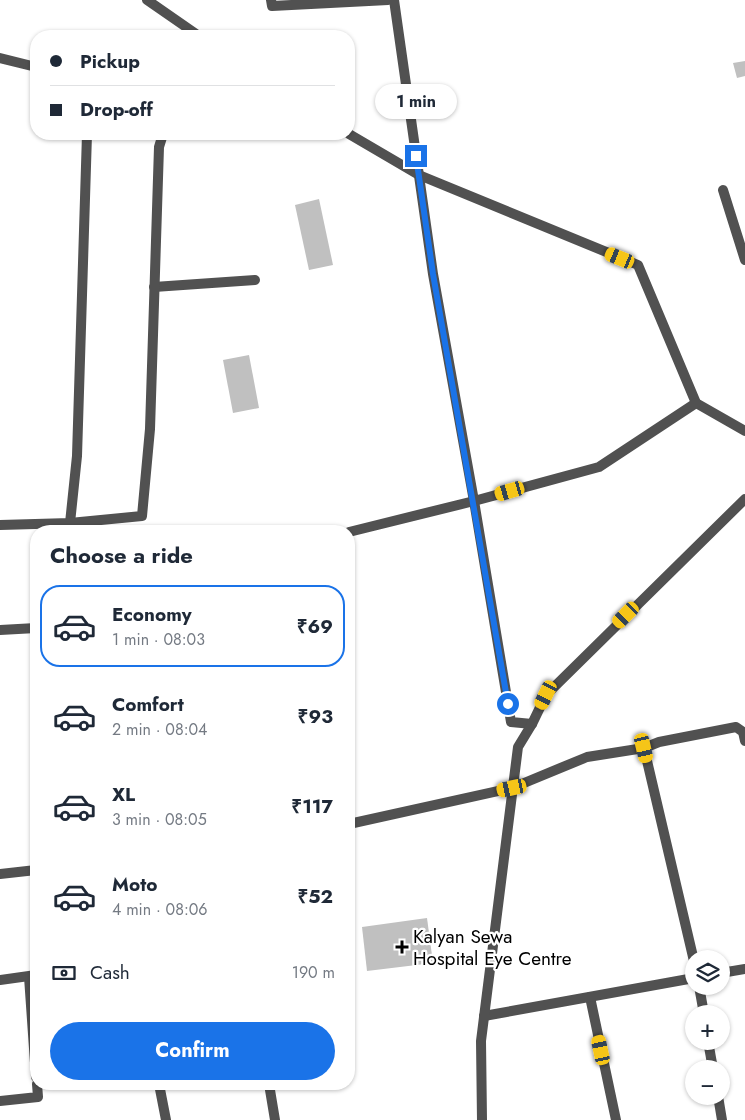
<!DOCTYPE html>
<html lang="en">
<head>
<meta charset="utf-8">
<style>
  :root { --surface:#fff; --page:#f2f2f3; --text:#1f2937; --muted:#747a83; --line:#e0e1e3; --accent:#1a73e8 }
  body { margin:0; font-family:Jost,sans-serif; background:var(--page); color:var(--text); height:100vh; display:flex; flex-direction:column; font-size:19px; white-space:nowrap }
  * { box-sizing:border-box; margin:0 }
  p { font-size:16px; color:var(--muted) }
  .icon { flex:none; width:28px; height:28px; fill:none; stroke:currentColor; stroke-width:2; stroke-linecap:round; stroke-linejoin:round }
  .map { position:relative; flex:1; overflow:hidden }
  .panel { position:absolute; left:30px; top:525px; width:325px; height:565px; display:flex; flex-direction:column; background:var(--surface); border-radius:20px; box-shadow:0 1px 4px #0004 }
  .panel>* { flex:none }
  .guide { position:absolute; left:30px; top:30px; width:325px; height:110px; border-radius:20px; box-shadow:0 1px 4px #0004; display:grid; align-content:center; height:110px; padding:0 20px; background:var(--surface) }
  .controls { position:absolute; left:685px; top:950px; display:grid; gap:10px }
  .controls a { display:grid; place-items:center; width:45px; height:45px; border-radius:50%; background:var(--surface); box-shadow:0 1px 4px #0004; font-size:25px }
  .end { position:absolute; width:22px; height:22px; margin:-11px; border:6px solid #1a73e8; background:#fff; box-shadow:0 0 0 2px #fff }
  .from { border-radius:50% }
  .bubble { position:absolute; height:35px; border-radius:18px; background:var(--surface); box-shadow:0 1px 4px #0004; font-size:16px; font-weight:700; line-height:35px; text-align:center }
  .car { position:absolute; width:15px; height:30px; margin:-15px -8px; border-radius:6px; box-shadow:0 0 4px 1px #0007; background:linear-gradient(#f5c518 24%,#345 0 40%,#f5c518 0 76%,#345 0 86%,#f5c518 0) }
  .guide b { display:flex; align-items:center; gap:18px; height:48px; font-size:19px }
  .guide b+b { border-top:1px solid var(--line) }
  .guide i { width:12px; height:12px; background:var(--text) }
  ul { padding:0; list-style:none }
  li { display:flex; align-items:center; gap:15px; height:82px; margin:0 10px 8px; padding:0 10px; border:2px solid transparent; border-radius:20px }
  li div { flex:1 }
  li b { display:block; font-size:19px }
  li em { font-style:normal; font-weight:700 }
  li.selected { border-color:var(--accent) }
  li>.icon { width:45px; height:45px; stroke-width:1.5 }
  h2 { padding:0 20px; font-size:22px; line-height:60px }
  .pay { display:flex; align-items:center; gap:12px; height:55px; padding:0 20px; font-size:19px }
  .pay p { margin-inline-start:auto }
  .cta { display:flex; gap:10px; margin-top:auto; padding:10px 20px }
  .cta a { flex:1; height:58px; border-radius:30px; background:var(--accent); color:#fff; font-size:20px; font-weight:700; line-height:58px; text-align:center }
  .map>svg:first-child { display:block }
  .building { fill:#c0c0c0 }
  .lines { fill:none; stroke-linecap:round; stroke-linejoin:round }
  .street { stroke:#515151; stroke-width:10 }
  .route { stroke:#1a73e8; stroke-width:6 }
  .poi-dot { fill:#000; stroke:#fff; stroke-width:2 }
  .labels { text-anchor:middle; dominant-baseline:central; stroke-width:4.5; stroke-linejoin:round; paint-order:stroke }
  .poi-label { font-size:19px; fill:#000; stroke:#fff; text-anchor:start }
</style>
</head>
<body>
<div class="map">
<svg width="745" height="1120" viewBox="0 0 745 1120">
  <rect width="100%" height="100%" fill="#fff"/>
  <g class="building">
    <path d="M745 61V76L737 78 733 63Z"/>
    <path d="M319 199 333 265 309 270 295 205Z"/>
    <path d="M249 355 259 408 233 413 223 360Z"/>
    <path d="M427 918 433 963 367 971 362 927Z"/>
  </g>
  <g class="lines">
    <g class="street">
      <path d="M147 0 199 36"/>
      <path d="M271 0 272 6 388 0"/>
      <path d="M394 0 433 274 474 501 511 722 532 724"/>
      <path d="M0 58 36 67"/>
      <path d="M349 134 419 175 638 265 696 403 745 431"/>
      <path d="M723 190 745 260"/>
      <path d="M154 287 255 280"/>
      <path d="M70 523 77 456 87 134"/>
      <path d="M0 525 70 523 142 516 150 429 159 147 163 134"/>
      <path d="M349 532 474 501 599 467 696 403"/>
      <path d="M0 630 36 628"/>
      <path d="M644 748 694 961"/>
      <path d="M349 824 512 788 587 757 644 748 659 742 736 727 743 732 745 741"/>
      <path d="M0 874 36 870"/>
      <path d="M721 973 745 969"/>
      <path d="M29 977 36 1077"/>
      <path d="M0 980 36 975"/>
      <path d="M699 986 704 1014"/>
      <path d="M590 997 616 1120"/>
      <path d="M484 1016 694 978"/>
      <path d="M708 1041 713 1069"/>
      <path d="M159 1084 166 1120"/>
      <path d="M269 1084 275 1120"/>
      <path d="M718 1096 722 1120"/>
      <path d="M0 1101 38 1097 37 1084"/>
      <path d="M482 1120 481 1041 518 747 532 724 546 695 745 499"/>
    </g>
  </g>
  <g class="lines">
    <path class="route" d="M416 156 433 274 508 704"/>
  </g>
  <path class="poi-dot" d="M399.5 939.5h5v5h5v5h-5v5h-5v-5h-5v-5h5z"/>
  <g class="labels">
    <g class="poi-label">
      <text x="413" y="936">Kalyan Sewa<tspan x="413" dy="22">Hospital Eye Centre</tspan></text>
    </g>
  </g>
</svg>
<div class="controls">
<a><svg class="icon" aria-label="layers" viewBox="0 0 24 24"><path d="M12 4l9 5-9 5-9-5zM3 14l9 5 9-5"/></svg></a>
<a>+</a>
<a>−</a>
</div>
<i class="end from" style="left:508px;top:704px"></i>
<i class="end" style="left:416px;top:156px"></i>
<div class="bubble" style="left:375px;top:84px;width:82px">1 min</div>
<i class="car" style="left:620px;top:258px;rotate:292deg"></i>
<i class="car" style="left:510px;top:491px;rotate:254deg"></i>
<i class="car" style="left:626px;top:615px;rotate:225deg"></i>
<i class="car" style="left:546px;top:695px;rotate:206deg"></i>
<i class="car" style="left:644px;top:748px;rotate:167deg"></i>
<i class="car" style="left:512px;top:788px;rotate:258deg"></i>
<i class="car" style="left:601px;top:1050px;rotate:348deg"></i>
<div class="guide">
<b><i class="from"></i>Pickup</b>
<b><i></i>Drop-off</b>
</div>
<section class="panel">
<h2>Choose a ride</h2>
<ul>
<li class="selected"><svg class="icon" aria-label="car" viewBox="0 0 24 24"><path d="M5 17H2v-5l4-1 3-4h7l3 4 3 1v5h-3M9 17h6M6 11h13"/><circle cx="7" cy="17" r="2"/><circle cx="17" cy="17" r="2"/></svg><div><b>Economy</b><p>1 min · 08:03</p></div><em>₹69</em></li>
<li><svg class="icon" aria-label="car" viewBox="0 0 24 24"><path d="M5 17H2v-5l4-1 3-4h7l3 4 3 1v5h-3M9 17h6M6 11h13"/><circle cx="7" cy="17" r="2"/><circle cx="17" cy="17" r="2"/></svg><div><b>Comfort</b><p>2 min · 08:04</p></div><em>₹93</em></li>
<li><svg class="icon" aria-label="car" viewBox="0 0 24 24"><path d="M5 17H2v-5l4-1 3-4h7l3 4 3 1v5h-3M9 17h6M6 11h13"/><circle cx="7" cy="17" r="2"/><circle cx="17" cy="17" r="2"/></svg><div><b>XL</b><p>3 min · 08:05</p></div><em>₹117</em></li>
<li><svg class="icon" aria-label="car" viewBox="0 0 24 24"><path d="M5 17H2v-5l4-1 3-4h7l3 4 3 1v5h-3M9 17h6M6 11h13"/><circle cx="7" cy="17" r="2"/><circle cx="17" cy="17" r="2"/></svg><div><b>Moto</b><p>4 min · 08:06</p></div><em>₹52</em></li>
</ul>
<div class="pay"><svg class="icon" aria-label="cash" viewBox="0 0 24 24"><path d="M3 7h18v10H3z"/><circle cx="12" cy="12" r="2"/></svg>Cash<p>190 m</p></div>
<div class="cta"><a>Confirm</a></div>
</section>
</div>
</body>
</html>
